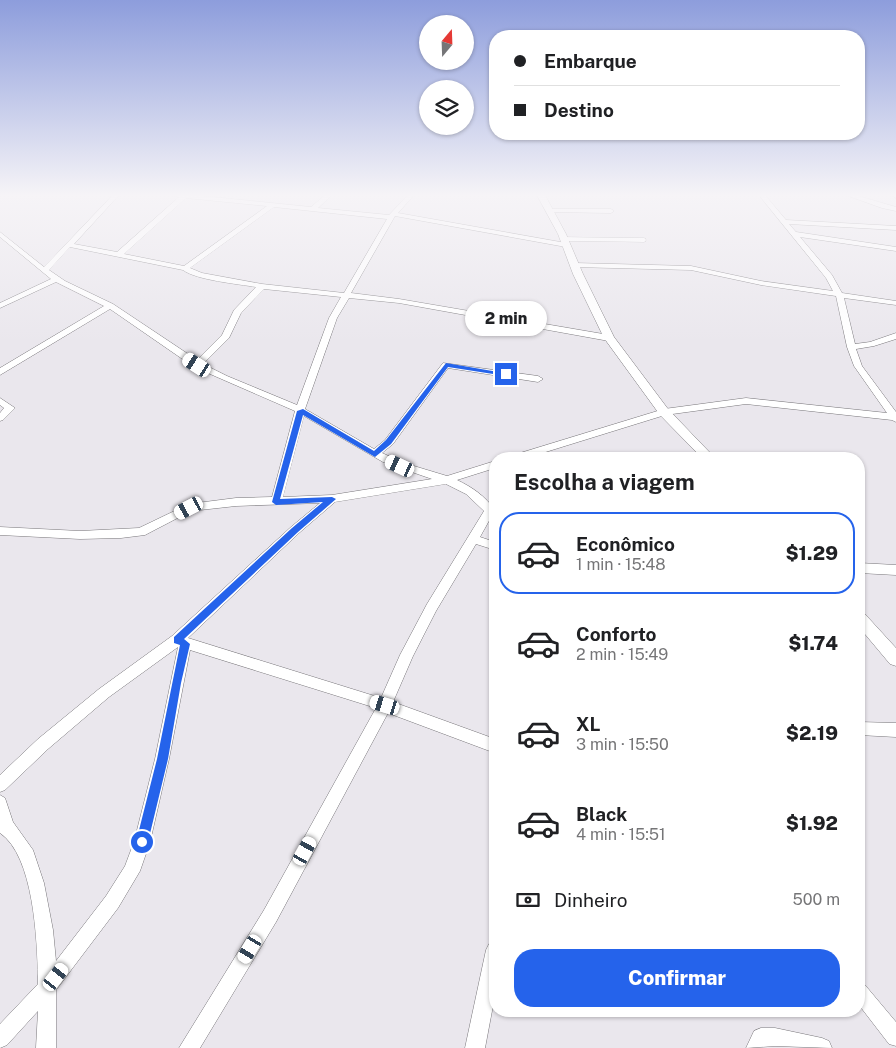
<!DOCTYPE html>
<html lang="pt">
<head>
<meta charset="utf-8">
<style>
  :root { --surface:#fff; --page:#f6f6f6; --text:#202124; --muted:#757577; --line:#e0e0e0; --accent:#2563eb }
  body { margin:0; font-family:"Public Sans",sans-serif; background:var(--page); color:var(--text); height:100vh; display:flex; flex-direction:column; font-size:19px; white-space:nowrap }
  * { box-sizing:border-box; margin:0 }
  p { font-size:16px; color:var(--muted) }
  .icon { flex:none; width:28px; height:28px; fill:none; stroke:currentColor; stroke-width:2; stroke-linecap:round; stroke-linejoin:round }
  .map { position:relative; flex:1; overflow:hidden }
  .panel { position:absolute; left:489px; top:452px; width:376px; height:565px; display:flex; flex-direction:column; background:var(--surface); border-radius:20px; box-shadow:0 1px 4px #0004 }
  .panel>* { flex:none }
  .guide { position:absolute; left:489px; top:30px; width:376px; height:110px; border-radius:20px; box-shadow:0 1px 4px #0004; display:grid; align-content:center; height:110px; padding:0 25px; background:var(--surface) }
  .needle { width:32px; rotate:19deg }
  .controls { position:absolute; left:419px; top:15px; display:grid; gap:10px }
  .controls a { display:grid; place-items:center; width:55px; height:55px; border-radius:50%; background:var(--surface); box-shadow:0 1px 4px #0004; font-size:25px }
  .end { position:absolute; width:22px; height:22px; margin:-11px; border:6px solid #2563eb; background:#fff; box-shadow:0 0 0 2px #fff }
  .from { border-radius:50% }
  .bubble { position:absolute; height:35px; border-radius:18px; background:var(--surface); box-shadow:0 1px 4px #0004; font-size:16px; font-weight:800; line-height:35px; text-align:center }
  .car { position:absolute; width:15px; height:30px; margin:-15px -8px; border-radius:6px; box-shadow:0 0 4px 1px #0007; background:linear-gradient(#fff 24%,#345 0 40%,#fff 0 76%,#345 0 86%,#fff 0) }
  .guide b { display:flex; align-items:center; gap:18px; height:48px; font-size:19px }
  .guide b+b { border-top:1px solid var(--line) }
  .guide i { width:12px; height:12px; background:var(--text) }
  ul { padding:0; list-style:none }
  li { display:flex; align-items:center; gap:15px; height:82px; margin:0 10px 8px; padding:0 15px; border:2px solid transparent; border-radius:20px }
  li div { flex:1 }
  li b { display:block; font-size:19px }
  li em { font-style:normal; font-weight:800 }
  li.on { border-color:var(--accent) }
  li>.icon { width:45px; height:45px; stroke-width:1.5 }
  h2 { padding:0 25px; font-size:22px; line-height:60px }
  .pay { display:flex; align-items:center; gap:12px; height:55px; padding:0 25px; font-size:19px }
  .pay p { margin-inline-start:auto }
  .action { display:flex; gap:10px; margin-top:auto; padding:10px 25px }
  .action a { flex:1; height:58px; border-radius:20px; background:var(--accent); color:#fff; font-size:20px; font-weight:800; line-height:58px; text-align:center }
  .map>svg:first-child { display:block }
  .lines { fill:none; stroke-linecap:round; stroke-linejoin:round }
  .service-casing { stroke:#78767a; stroke-width:4.5 }
  .minor-casing { stroke:#78767a; stroke-width:1 }
  .tertiary-casing { stroke:#78767a; stroke-width:1 }
  .service { stroke:#fff; stroke-width:4 }
  .minor { fill:#fff; fill-rule:evenodd }
  .tertiary { fill:#fff; fill-rule:evenodd }
  .route { fill:#2563eb }
</style>
</head>
<body>
<div class="map">
<svg width="896" height="1048" viewBox="0 0 896 1048">
  <rect width="100%" height="100%" fill="#eae7ed"/>
  <g class="lines">
    <g class="service-casing">
      <path id="service" d="M564 239 644 240"/>
    </g>
    <g class="minor-casing">
      <g id="minor">
        <path d="M113 195H119L74 244 117 252 179 197 172 195H193L311 207 325 195H332L318 208 389 215 408 195H414L398 213 566 243 570 245 566 247 395 216 351 293 399 299 609 335 613 338 609 341 399 303 349 298 337 318 305 409 374 449 385 440 443 363 538 376 543 379 538 382 448 368 393 444 382 453 404 463 447 476 495 461V468L457 480C472 487 485 496 495 510L480 537 495 542V550L476 544 436 611 413 656 393 702 495 739V753L388 713 276 922 200 1048H179L264 910 376 708 190 650 169 759 150 842 140 871 118 908 56 990V1048H36L38 1011 7 1045 0 1048V1024L38 984V977C37 940 34 856 0 833V795L5 798 13 822 33 850 44 883 53 930 56 961 106 896 125 866 134 842 155 759 178 647 109 697 48 749 5 790 0 792V775L38 739 99 689 172 636 291 527 320 503 236 506 191 511 145 535 121 538 80 539 0 535V527L80 531 139 528 189 504 236 498 272 497 295 411 194 367 110 309 0 375V368L104 306 56 282 0 308V303L51 279 0 237V232L44 267ZM186 198 267 206 184 266 124 254ZM274 207 387 219 344 293 262 284 202 273 190 268ZM70 247 183 270C196 280 238 284 256 287L234 310 222 335 197 360 113 304 65 281 49 270ZM264 289 341 297 329 318 297 405 227 376 203 364 229 338 241 313ZM304 416 383 462 432 479 332 495 283 497ZM446 484 466 494 484 511 427 604 400 655 381 698 188 638 299 533 335 502Z"/>
        <path d="M759 195H765L786 220 896 226V230L789 224 796 232 896 247V251L800 237 832 275 842 293 896 301V305L844 298 855 344 870 342 896 333V339L874 346 856 349 862 366 896 412V422L892 420 746 404 665 415 523 459H506L507 457 664 409 746 398 887 413 854 366 847 347 836 296 761 285 691 270 574 267 570 265 574 263 691 266 761 281 833 291 826 278Z"/>
        <path d="M846 195H855L896 207V211L882 208Z"/>
        <path d="M892 195H896V198Z"/>
        <path d="M549 209H611L614 211 611 213 547 212 546 211Z"/>
        <path d="M0 398 15 408 3 420 0 421V413L4 408 0 405Z"/>
        <path d="M859 563 896 565V575L859 573Z"/>
        <path d="M859 722 896 723V737L859 735Z"/>
        <path d="M495 941V995L485 1048H465L486 950 489 944Z"/>
        <path d="M859 982 865 985 896 1022V1046L889 1044 859 1005Z"/>
        <path d="M761 1028H775L822 1038 829 1041 832 1048 775 1046 746 1048 754 1031Z"/>
      </g>
    </g>
    <g class="tertiary-casing">
      <g id="tertiary">
        <path d="M537 195H545L566 234 583 274 614 337 668 409 716 459H703L660 415 604 338 573 274 558 234Z"/>
        <path d="M859 611 864 613 896 648V666L890 664 859 627Z"/>
      </g>
    </g>
    <use href="#service" class="service"/>
    <use href="#minor" class="minor"/>
    <use href="#tertiary" class="tertiary"/>
  </g>
  <linearGradient id="sky" x2="0" y2="1"><stop stop-color="#8d9ddc"/><stop offset="0.57" stop-color="#f6f4f7"/><stop offset="1" stop-color="#f6f4f7" stop-opacity="0"/></linearGradient>
  <rect width="896" height="342" fill="url(#sky)"/>
  <path class="route" d="M446 363 510 374 506 376 448 367 391 444 375 457 303 415 280 499 332 497 336 499 298 532 184 639 190 644 181 683 168 759 148 842 146 846 142 848 138 846 136 842 157 759 180 645 174 643V637L292 528 323 502 276 505 272 502 297 411 303 409 374 451 386 440Z"/>
</svg>
<div class="controls">
<a><svg class="needle" viewBox="-14 -14 28 28"><path d="M0-13l5 13h-10z" fill="#e53935"/><path d="M0 13l5-13h-10z" fill="#757577"/></svg></a>
<a><svg class="icon" aria-label="layers" viewBox="0 0 24 24"><path d="M12 4l9 5-9 5-9-5zM3 14l9 5 9-5"/></svg></a>
</div>
<i class="end from" style="left:142px;top:842px"></i>
<i class="end" style="left:506px;top:374px"></i>
<div class="bubble" style="left:465px;top:301px;width:82px">2 min</div>
<i class="car" style="left:197px;top:365px;rotate:303deg"></i>
<i class="car" style="left:400px;top:466px;rotate:295deg"></i>
<i class="car" style="left:189px;top:508px;rotate:242deg"></i>
<i class="car" style="left:385px;top:705px;rotate:287deg"></i>
<i class="car" style="left:305px;top:851px;rotate:29deg"></i>
<i class="car" style="left:250px;top:949px;rotate:211deg"></i>
<i class="car" style="left:56px;top:977px;rotate:38deg"></i>
<div class="guide">
<b><i class="from"></i>Embarque</b>
<b><i></i>Destino</b>
</div>
<section class="panel">
<h2>Escolha a viagem</h2>
<ul>
<li class="on"><svg class="icon" aria-label="car" viewBox="0 0 24 24"><path d="M5 17H2v-5l4-1 3-4h7l3 4 3 1v5h-3M9 17h6M6 11h13"/><circle cx="7" cy="17" r="2"/><circle cx="17" cy="17" r="2"/></svg><div><b>Econômico</b><p>1 min · 15:48</p></div><em>$1.29</em></li>
<li><svg class="icon" aria-label="car" viewBox="0 0 24 24"><path d="M5 17H2v-5l4-1 3-4h7l3 4 3 1v5h-3M9 17h6M6 11h13"/><circle cx="7" cy="17" r="2"/><circle cx="17" cy="17" r="2"/></svg><div><b>Conforto</b><p>2 min · 15:49</p></div><em>$1.74</em></li>
<li><svg class="icon" aria-label="car" viewBox="0 0 24 24"><path d="M5 17H2v-5l4-1 3-4h7l3 4 3 1v5h-3M9 17h6M6 11h13"/><circle cx="7" cy="17" r="2"/><circle cx="17" cy="17" r="2"/></svg><div><b>XL</b><p>3 min · 15:50</p></div><em>$2.19</em></li>
<li><svg class="icon" aria-label="car" viewBox="0 0 24 24"><path d="M5 17H2v-5l4-1 3-4h7l3 4 3 1v5h-3M9 17h6M6 11h13"/><circle cx="7" cy="17" r="2"/><circle cx="17" cy="17" r="2"/></svg><div><b>Black</b><p>4 min · 15:51</p></div><em>$1.92</em></li>
</ul>
<div class="pay"><svg class="icon" aria-label="cash" viewBox="0 0 24 24"><path d="M3 7h18v10H3z"/><circle cx="12" cy="12" r="2"/></svg>Dinheiro<p>500 m</p></div>
<div class="action"><a>Confirmar</a></div>
</section>
</div>
</body>
</html>
